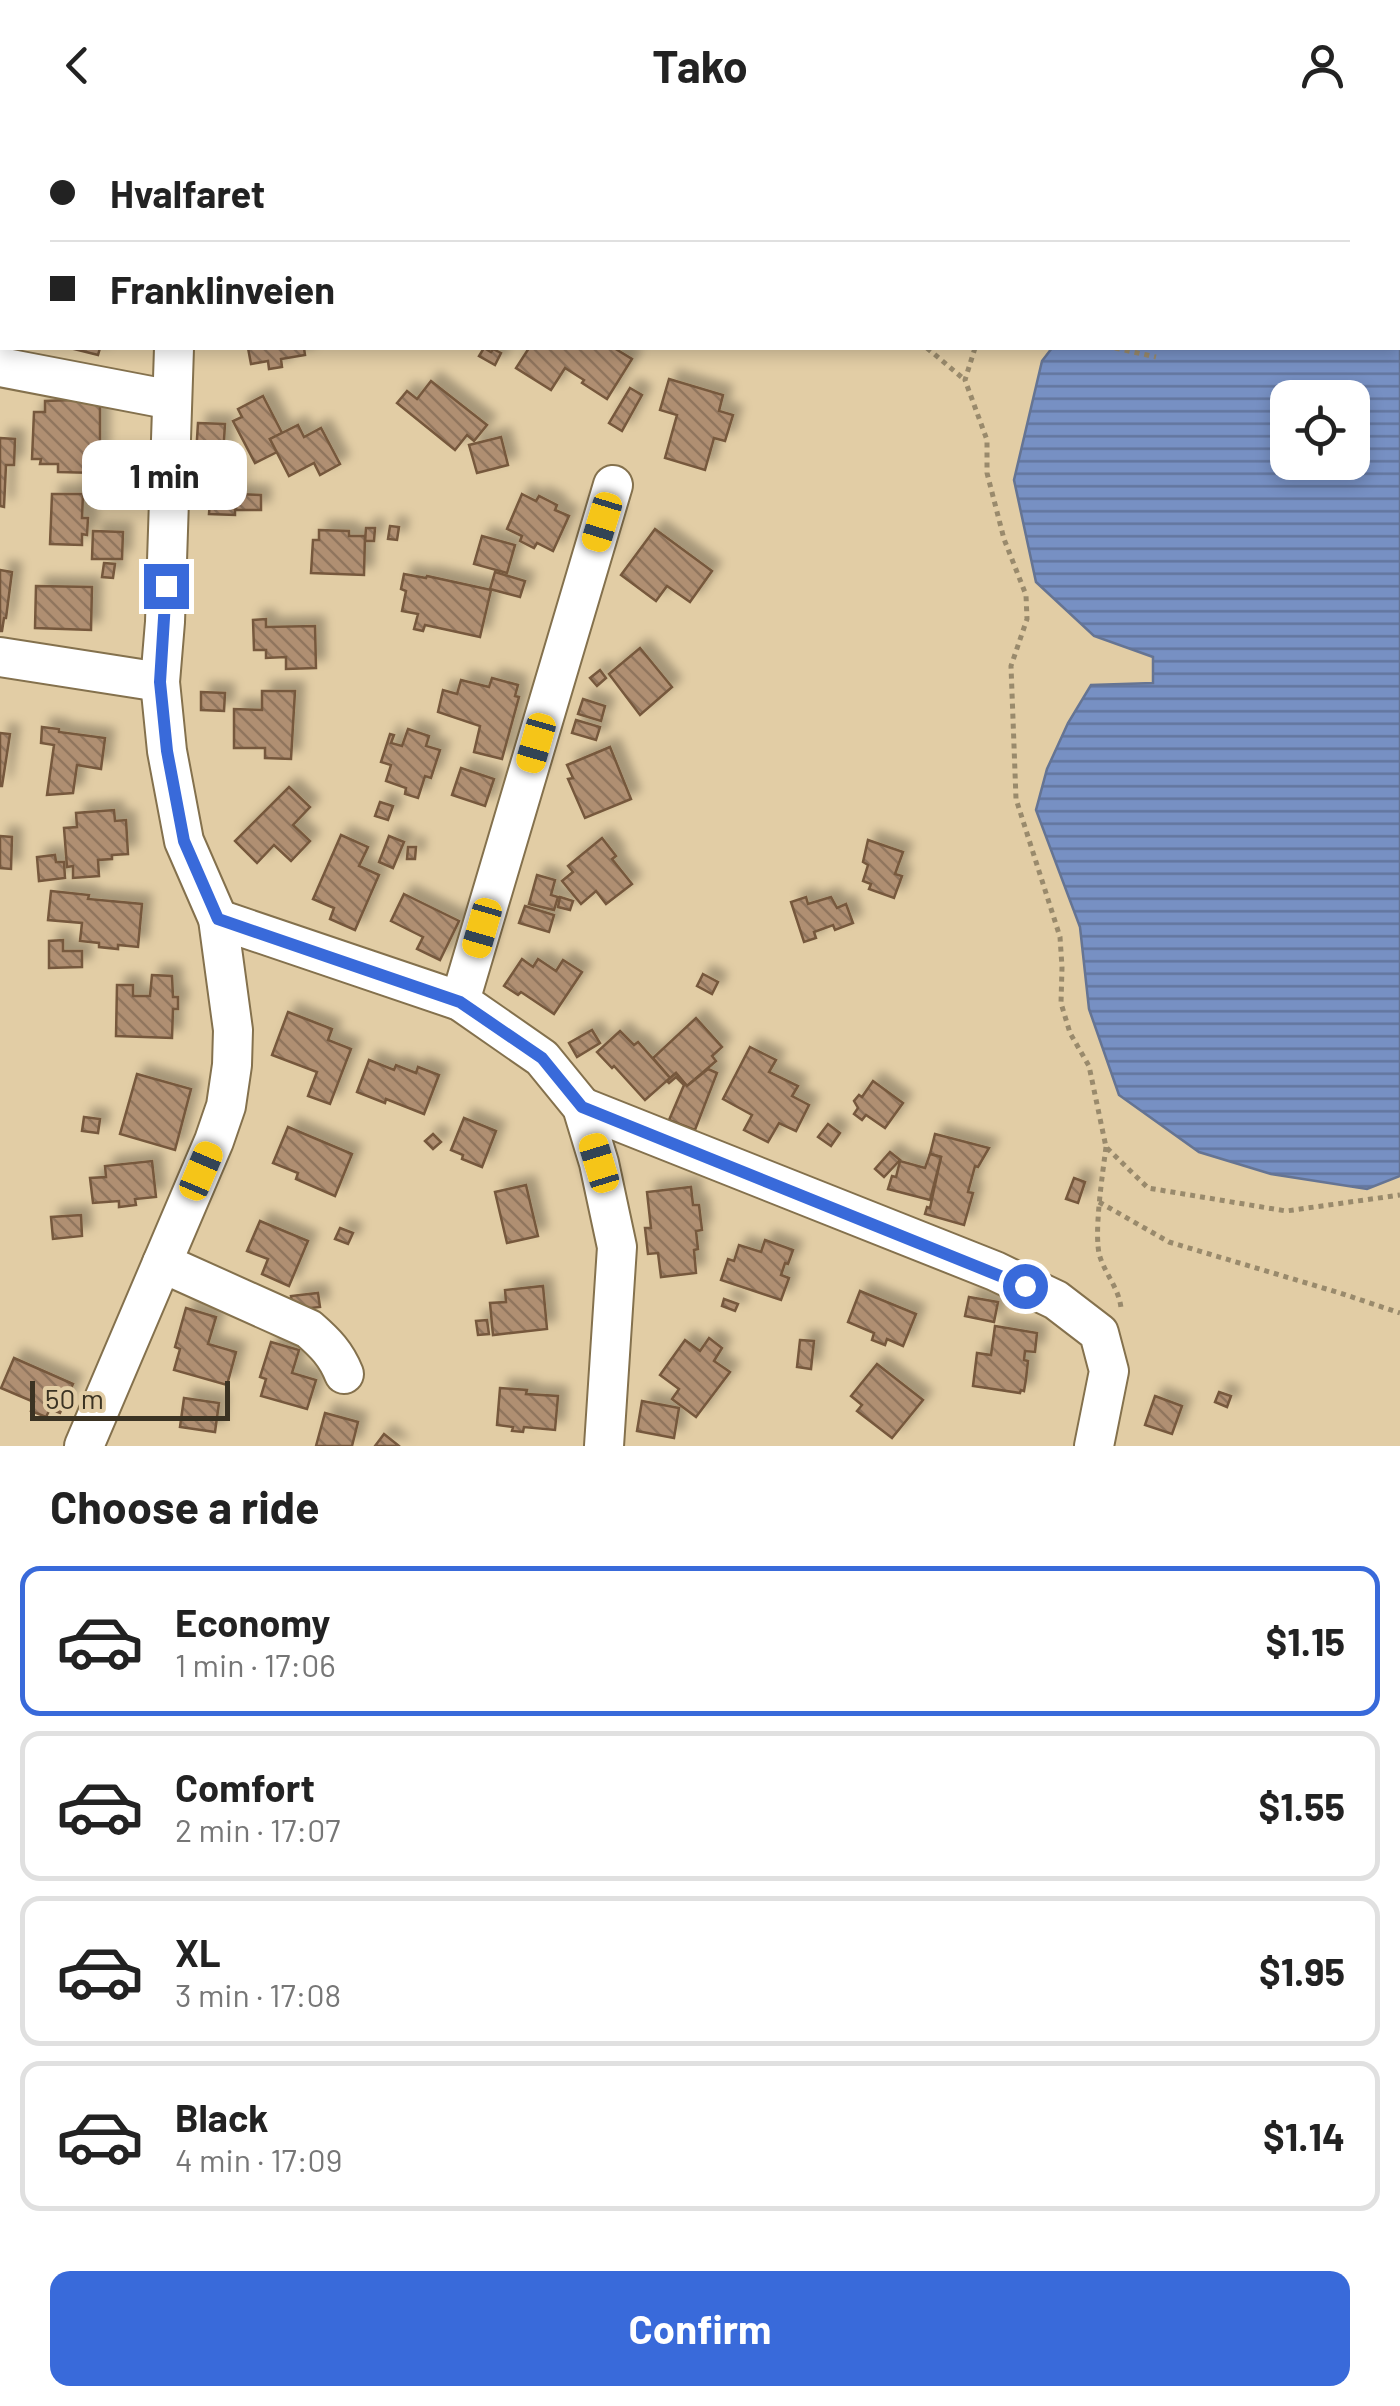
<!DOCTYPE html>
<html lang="en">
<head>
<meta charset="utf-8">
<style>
  :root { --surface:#fff; --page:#f2f2f2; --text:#222; --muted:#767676; --line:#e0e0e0; --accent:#396ada }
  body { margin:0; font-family:Barlow,sans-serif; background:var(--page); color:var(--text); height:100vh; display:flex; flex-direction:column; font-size:38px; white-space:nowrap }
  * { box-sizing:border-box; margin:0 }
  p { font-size:32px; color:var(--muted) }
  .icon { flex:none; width:55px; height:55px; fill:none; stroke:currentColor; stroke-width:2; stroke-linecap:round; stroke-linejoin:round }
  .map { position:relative; height:1316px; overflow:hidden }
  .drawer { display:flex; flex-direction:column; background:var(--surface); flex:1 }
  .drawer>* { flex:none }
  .banner { position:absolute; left:0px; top:0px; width:1400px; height:220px; box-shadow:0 5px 15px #0003; display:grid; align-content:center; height:220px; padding:0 50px; background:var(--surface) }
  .fabs { position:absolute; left:1270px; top:250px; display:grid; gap:20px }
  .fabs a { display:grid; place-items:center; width:100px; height:100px; border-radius:20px; background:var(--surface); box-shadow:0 5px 15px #0003; font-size:50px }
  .scale { position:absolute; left:30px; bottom:25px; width:200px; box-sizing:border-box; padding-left:10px; border:5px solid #3b3323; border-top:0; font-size:28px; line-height:35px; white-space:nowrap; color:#3b3323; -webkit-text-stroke:8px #e2cda5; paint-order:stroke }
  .end { position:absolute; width:45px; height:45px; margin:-22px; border:12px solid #396ada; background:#fff; box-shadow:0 0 0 5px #fff }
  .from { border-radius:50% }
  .bubble { position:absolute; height:70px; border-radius:20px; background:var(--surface); box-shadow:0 5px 15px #0003; font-size:32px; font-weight:700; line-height:70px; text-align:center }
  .car { position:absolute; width:30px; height:60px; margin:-30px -15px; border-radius:12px; box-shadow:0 0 8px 2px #0007; background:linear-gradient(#f5c518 24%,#345 0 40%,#f5c518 0 76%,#345 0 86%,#f5c518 0) }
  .banner b { display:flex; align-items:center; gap:35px; height:95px; font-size:38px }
  .banner b+b { border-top:2px solid var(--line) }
  .banner i { width:25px; height:25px; background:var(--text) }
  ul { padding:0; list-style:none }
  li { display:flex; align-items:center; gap:30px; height:150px; margin:0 20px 15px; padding:0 30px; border:5px solid var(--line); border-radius:20px }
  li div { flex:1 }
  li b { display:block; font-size:38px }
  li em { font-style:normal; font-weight:700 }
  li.on { border-color:var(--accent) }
  li>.icon { width:90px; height:90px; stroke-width:1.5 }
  h2 { padding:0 50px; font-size:45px; line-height:120px }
  .cta { display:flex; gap:20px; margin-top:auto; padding:20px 50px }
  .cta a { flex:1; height:115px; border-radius:20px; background:var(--accent); color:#fff; font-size:40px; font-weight:700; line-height:115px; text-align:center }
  header { display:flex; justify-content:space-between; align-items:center; height:130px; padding:0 50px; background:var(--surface); font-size:45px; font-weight:700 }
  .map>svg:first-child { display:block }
  .water { fill:url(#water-rules); stroke:#657493; stroke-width:2.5; fill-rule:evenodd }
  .building { fill:url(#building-back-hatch); stroke:#76583c; stroke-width:2.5; filter:url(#shadow) }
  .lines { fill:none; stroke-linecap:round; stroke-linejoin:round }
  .minor-casing { stroke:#84714d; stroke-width:42 }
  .path { stroke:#998a6c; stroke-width:5; stroke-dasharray:5 5; stroke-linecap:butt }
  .minor { stroke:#fff; stroke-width:38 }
  .route { stroke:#396ada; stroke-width:12 }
</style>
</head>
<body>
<header><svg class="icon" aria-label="back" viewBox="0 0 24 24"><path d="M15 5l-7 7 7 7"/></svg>Tako<svg class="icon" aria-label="person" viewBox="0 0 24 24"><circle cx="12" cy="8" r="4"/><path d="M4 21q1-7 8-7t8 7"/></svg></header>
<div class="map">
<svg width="1400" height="1316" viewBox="0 0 1400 1316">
  <defs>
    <pattern id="water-rules" width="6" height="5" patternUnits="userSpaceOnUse" patternTransform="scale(2.5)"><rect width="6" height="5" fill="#7790c3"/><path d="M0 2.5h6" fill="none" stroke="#63769e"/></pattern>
    <pattern id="building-back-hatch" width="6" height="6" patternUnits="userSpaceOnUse" patternTransform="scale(2.5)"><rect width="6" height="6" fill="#b08f72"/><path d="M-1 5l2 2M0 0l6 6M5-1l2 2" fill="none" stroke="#90755d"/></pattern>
    <filter id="shadow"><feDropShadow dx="9" dy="-9" stdDeviation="5" flood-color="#0004"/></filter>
  </defs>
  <rect width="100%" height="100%" fill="#e2cda5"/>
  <path class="water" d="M1042 0H1400V1046L1367 1059 1271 1044 1199 1022 1119 965 1089 879 1080 797 1036 680 1047 639 1068 593 1091 555 1153 553V527L1094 506 1036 452 1014 350 1042 231 1052 218H1398V2H1041ZM1288 268H1352V332H1288Z"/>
  <g class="building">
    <path d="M0 156 2 158V205L0 204Z"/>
    <path d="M70 218H100L98 225Z"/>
    <path d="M248 218H304L305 225 281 229 282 237 269 239 268 231 251 234Z"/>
    <path d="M484 218 491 222 493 219 501 223 495 235 479 226Z"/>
    <path d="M529 218H614L632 229 607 269 582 253 584 250 565 238 551 260 516 238Z"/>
    <path d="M669 249 723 265 719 281 733 285 725 311 714 308 705 340 665 328 677 285 660 280Z"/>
    <path d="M431 251 487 295 474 311 467 305 455 320 397 273 407 261 417 269Z"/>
    <path d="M630 258 642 265 622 301 609 293Z"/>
    <path d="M263 266 282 303 270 309 277 322 255 333 233 291 242 287 238 279Z"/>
    <path d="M100 269V321H98L97 343 58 342V334H40L41 329H32L34 282H45V271Z"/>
    <path d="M198 293 225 294 223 326 196 325Z"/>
    <path d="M298 295 304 307 321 298 340 334 320 345 314 333 289 346 270 309Z"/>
    <path d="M501 307 508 335 477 343 469 315Z"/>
    <path d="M0 308 15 309 14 335H6L4 377 0 376Z"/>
    <path d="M52 364H83L82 388H88L87 405 82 404V415L50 414Z"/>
    <path d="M237 364 261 365V380H236Z"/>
    <path d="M522 364 536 371 539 366 557 375 555 380 569 386 553 421 537 413 534 418 520 411 522 406 507 399Z"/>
    <path d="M210 369H235V385L209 384Z"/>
    <path d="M390 396 399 397 397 410 388 409Z"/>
    <path d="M366 398H375L374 411H365Z"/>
    <path d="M655 399 712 441 690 472 667 456 656 471 621 445Z"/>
    <path d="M319 400 349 401V406H365L364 445 311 443 313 410H319Z"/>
    <path d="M93 401 123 402 122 429H92Z"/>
    <path d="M482 406 515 415 507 443 474 434Z"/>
    <path d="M104 433 115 434 113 448 102 447Z"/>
    <path d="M0 440 12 442 6 488H4L2 501H0Z"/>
    <path d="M495 442 525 451 520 467 490 459Z"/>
    <path d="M404 444 426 448 427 446 491 460 480 507 425 495 423 501 414 499 418 484 402 481 406 461 401 459Z"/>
    <path d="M36 456 92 457 91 500 35 498Z"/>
    <path d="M266 489V497L315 496 316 538 286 539V527L266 528V520H254L253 490Z"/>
    <path d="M640 518 672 557 640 585 609 544Z"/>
    <path d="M600 540 606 548 597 556 590 548Z"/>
    <path d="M492 548 518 555 515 566 519 567 502 629 474 622 480 596 438 582 443 560 457 564 461 550 489 557Z"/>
    <path d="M262 561H295L291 629 265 628V618H234V579L262 580Z"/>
    <path d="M201 562 225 563 224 581 201 580Z"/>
    <path d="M583 569 605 576 601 591 578 584Z"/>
    <path d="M576 590 600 597 596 610 572 603Z"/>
    <path d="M42 597 59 599V602L105 608 101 639 77 635 73 663 47 665 54 615 41 613Z"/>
    <path d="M408 599 429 606 426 616 440 620 431 648 425 646 418 668 405 664 406 658 386 651 391 635 381 632 390 604 394 605 391 613 402 616Z"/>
    <path d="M0 603 10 604 2 656H0Z"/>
    <path d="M610 617 631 669 585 688 568 649 573 648 567 635Z"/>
    <path d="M461 638 494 649 485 676 452 665Z"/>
    <path d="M289 657 310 677 293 695 310 711 291 731 274 715 257 733 235 711Z"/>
    <path d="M380 672 393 676 388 690 375 686Z"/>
    <path d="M114 680 115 691 126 690 128 724 112 725V729L98 730 99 746 73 748V736L67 737 64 698 77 697 76 683Z"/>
    <path d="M341 705 368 717 359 736 379 745 355 800 330 789 334 778 313 769Z"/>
    <path d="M0 706 12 707 11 739 0 738Z"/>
    <path d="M389 706 404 712 393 738 379 732Z"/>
    <path d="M602 708 616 726 612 729 632 754 606 774 596 761 581 774 562 751 573 742 568 736Z"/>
    <path d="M868 710 903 722 895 744 902 746 894 768 869 759 871 754 863 751 868 735 863 732Z"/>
    <path d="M408 717H416L415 729H407Z"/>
    <path d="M55 725 56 732H64L65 748 39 751 37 727Z"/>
    <path d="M537 745 555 750 551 765 558 767 554 780 529 774Z"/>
    <path d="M51 761 89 765 88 769 142 774 138 817 118 815V819L99 817V813L80 811 82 793 48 790Z"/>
    <path d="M404 764 459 791 440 830 417 819 423 807 391 791Z"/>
    <path d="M560 767 573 771 570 780 558 777Z"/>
    <path d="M806 767 808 774 831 767 837 778 846 774 853 793 835 800 833 795 814 802 816 808 804 812 791 772Z"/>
    <path d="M525 776 554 785 549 802 519 793Z"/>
    <path d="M63 810V821H82V837L49 838V811Z"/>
    <path d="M522 829 533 837 538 829 556 841 563 830 582 842 554 884 521 862 518 865 504 856Z"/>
    <path d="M703 844 718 852 712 864 697 856Z"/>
    <path d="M152 845 172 846 173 867H178V879H173L172 908 116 906 117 855H133V866H150Z"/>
    <path d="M288 882 332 899 328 910 351 919 330 974 308 966 317 942 272 925Z"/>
    <path d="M696 888 722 917 712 926 716 931 687 956 676 943 670 948 653 928Z"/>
    <path d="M592 900 600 913 577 927 569 913Z"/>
    <path d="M620 901 634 915 638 912 670 948 645 970 614 936 612 938 597 922Z"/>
    <path d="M750 917 776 930 769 942 798 956 792 966 809 975 796 1001 779 993 768 1012 744 1000 752 985 723 969Z"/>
    <path d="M369 930 394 940 396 935 416 943 418 937 439 945 424 984 386 969 385 973 357 962Z"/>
    <path d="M708 939 717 943 695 1000 669 990 684 955 676 947 669 953 667 951 676 943 687 956Z"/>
    <path d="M137 944 191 959 175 1020 120 1004Z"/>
    <path d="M873 951 903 973 885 998 866 985 862 990 854 984 858 978 854 971 859 965 862 967Z"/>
    <path d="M84 987 100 989 98 1003 82 1001Z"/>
    <path d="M464 988 496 1001 482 1037 462 1029 463 1025 451 1020Z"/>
    <path d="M828 994 840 1003 831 1016 818 1007Z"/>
    <path d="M288 997 352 1024 335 1066 296 1049 298 1043 273 1033Z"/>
    <path d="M433 1004 441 1012 433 1019 425 1011Z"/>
    <path d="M935 1004 989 1018 978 1037 975 1036 968 1062 973 1063 964 1095 925 1084 927 1077 930 1078 941 1027 930 1024Z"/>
    <path d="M890 1022 900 1030 884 1047 875 1039Z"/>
    <path d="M930 1024 941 1027 930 1070 888 1059 892 1046 896 1047 900 1031 925 1038Z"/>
    <path d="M152 1031 156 1067 135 1069 136 1075 119 1077V1071L93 1073 90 1048 106 1047 105 1036Z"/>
    <path d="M1074 1048 1085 1052 1078 1073 1066 1069Z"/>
    <path d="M526 1055 538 1106 507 1113 495 1062Z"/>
    <path d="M691 1057 693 1075H699L702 1100 696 1101 698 1119 694 1120 696 1143 661 1147 658 1123 648 1124 645 1098H651L647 1062Z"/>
    <path d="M81 1085 82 1106 53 1109 51 1087Z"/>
    <path d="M260 1091 308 1111 289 1156 262 1144 268 1129 247 1121Z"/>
    <path d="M340 1098 353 1103 348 1114 335 1109Z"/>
    <path d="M765 1110 793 1120 788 1134 785 1133 781 1145 789 1148 781 1170 721 1150 728 1129 734 1131 739 1115 761 1122Z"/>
    <path d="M543 1156 547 1199 493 1205 490 1173 506 1172 505 1160Z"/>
    <path d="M860 1161 916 1184 903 1216 887 1209 885 1215 872 1210 874 1203 848 1192Z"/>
    <path d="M318 1163 320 1177 293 1180 291 1166Z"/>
    <path d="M969 1167 998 1172 994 1192 965 1186Z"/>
    <path d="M724 1169 738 1174 735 1181 722 1176Z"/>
    <path d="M186 1178 216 1187 208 1214 236 1222 227 1255 174 1240 180 1219 175 1217Z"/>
    <path d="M487 1190 489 1204 478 1205 476 1191Z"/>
    <path d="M995 1196 1037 1203 1035 1222 1025 1221 1024 1230 1028 1231 1026 1249 1024 1261 1021 1260 1020 1263 973 1256 977 1223 991 1225Z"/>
    <path d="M709 1208 722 1218 714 1231 730 1242 696 1287 672 1269 679 1259 660 1245 685 1210 700 1221Z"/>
    <path d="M800 1210 814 1211 811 1239 797 1237Z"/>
    <path d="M271 1212 299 1220 292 1243 316 1250 307 1279 261 1266 266 1249 260 1247Z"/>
    <path d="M14 1228 73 1254 60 1283 50 1279 46 1287 31 1281 34 1272 1 1258Z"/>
    <path d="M877 1234 923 1270 892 1308 857 1281 862 1275 851 1266Z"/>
    <path d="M500 1258 527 1260 526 1264 558 1266 555 1300 524 1297 523 1302 512 1301 513 1297 497 1295Z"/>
    <path d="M1219 1262 1231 1266 1227 1277 1215 1272Z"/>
    <path d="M1155 1266 1182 1276 1172 1304 1145 1295Z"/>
    <path d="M184 1268 219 1273 215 1302 180 1297Z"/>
    <path d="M642 1271 679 1278 674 1308 637 1301Z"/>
    <path d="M325 1283 358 1292 352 1316H316Z"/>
    <path d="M384 1304 399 1316H375Z"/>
  </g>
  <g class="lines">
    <g class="minor-casing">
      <g id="minor">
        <path d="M83 2 85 0"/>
        <path d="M450 2 454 0"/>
        <path d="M0 50 2 51"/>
        <path d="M0 237 172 270"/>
        <path d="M0 527 160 552"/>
        <path d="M218 789 460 871 542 928 582 977 599 1033 617 1117 604 1316"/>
        <path d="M460 871 613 355"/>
        <path d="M582 977 995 1141 1056 1170 1099 1203 1109 1241 1094 1316"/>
        <path d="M162 1133 309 1199C325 1213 336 1224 344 1244"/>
        <path d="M84 1316 214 1011 226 976 232 935 233 900 218 789 184 711 167 621 160 552 165 492 174 218"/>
      </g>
    </g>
    <g class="path">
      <path d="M1007 0 1009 2"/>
      <path d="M927 218 965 250"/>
      <path d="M975 218 965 250 987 310V343L1004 409 1026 465 1027 489 1011 536 1016 669 1060 807 1062 837 1061 873 1070 903 1089 936 1106 1017 1148 1058 1286 1081 1400 1065"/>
      <path d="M1115 218 1156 227"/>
      <path d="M1106 1017C1103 1041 1093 1106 1100 1127 1106 1145 1119 1159 1121 1178"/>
      <path d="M1099 1072 1169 1112 1340 1163 1400 1183"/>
    </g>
    <use href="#minor" class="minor"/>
  </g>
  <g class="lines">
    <path class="route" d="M166 456 160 552 167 621 184 711 218 789 460 872 542 928 582 977 1025 1156"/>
  </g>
</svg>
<div class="fabs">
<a><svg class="icon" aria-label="locate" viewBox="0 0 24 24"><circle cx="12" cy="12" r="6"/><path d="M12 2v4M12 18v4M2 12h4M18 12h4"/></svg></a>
</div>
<div class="scale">50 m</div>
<i class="end from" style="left:1025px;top:1156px"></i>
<i class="end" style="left:166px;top:456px"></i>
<div class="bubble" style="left:82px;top:310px;width:165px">1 min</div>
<i class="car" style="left:602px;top:392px;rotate:197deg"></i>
<i class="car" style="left:536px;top:613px;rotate:196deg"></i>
<i class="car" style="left:482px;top:798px;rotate:196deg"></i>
<i class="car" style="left:599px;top:1033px;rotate:343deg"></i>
<i class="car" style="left:201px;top:1041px;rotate:23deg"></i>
<div class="banner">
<b><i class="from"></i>Hvalfaret</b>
<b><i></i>Franklinveien</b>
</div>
</div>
<section class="drawer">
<h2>Choose a ride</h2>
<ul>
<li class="on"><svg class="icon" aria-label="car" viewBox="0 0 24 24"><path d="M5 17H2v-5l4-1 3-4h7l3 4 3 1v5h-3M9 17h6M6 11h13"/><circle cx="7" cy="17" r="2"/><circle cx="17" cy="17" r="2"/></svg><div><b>Economy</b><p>1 min · 17:06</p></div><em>$1.15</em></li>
<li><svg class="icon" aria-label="car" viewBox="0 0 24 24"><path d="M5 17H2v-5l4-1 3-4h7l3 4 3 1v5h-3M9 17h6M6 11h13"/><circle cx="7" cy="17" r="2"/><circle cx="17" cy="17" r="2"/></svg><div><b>Comfort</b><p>2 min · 17:07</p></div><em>$1.55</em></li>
<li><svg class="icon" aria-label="car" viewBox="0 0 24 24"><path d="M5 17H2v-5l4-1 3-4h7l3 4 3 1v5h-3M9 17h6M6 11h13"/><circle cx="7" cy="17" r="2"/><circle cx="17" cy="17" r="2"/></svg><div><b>XL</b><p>3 min · 17:08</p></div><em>$1.95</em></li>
<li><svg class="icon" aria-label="car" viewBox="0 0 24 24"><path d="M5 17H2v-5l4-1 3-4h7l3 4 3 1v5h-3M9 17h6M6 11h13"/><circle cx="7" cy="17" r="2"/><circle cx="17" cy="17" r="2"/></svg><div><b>Black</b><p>4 min · 17:09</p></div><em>$1.14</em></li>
</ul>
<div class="cta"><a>Confirm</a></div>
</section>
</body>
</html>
